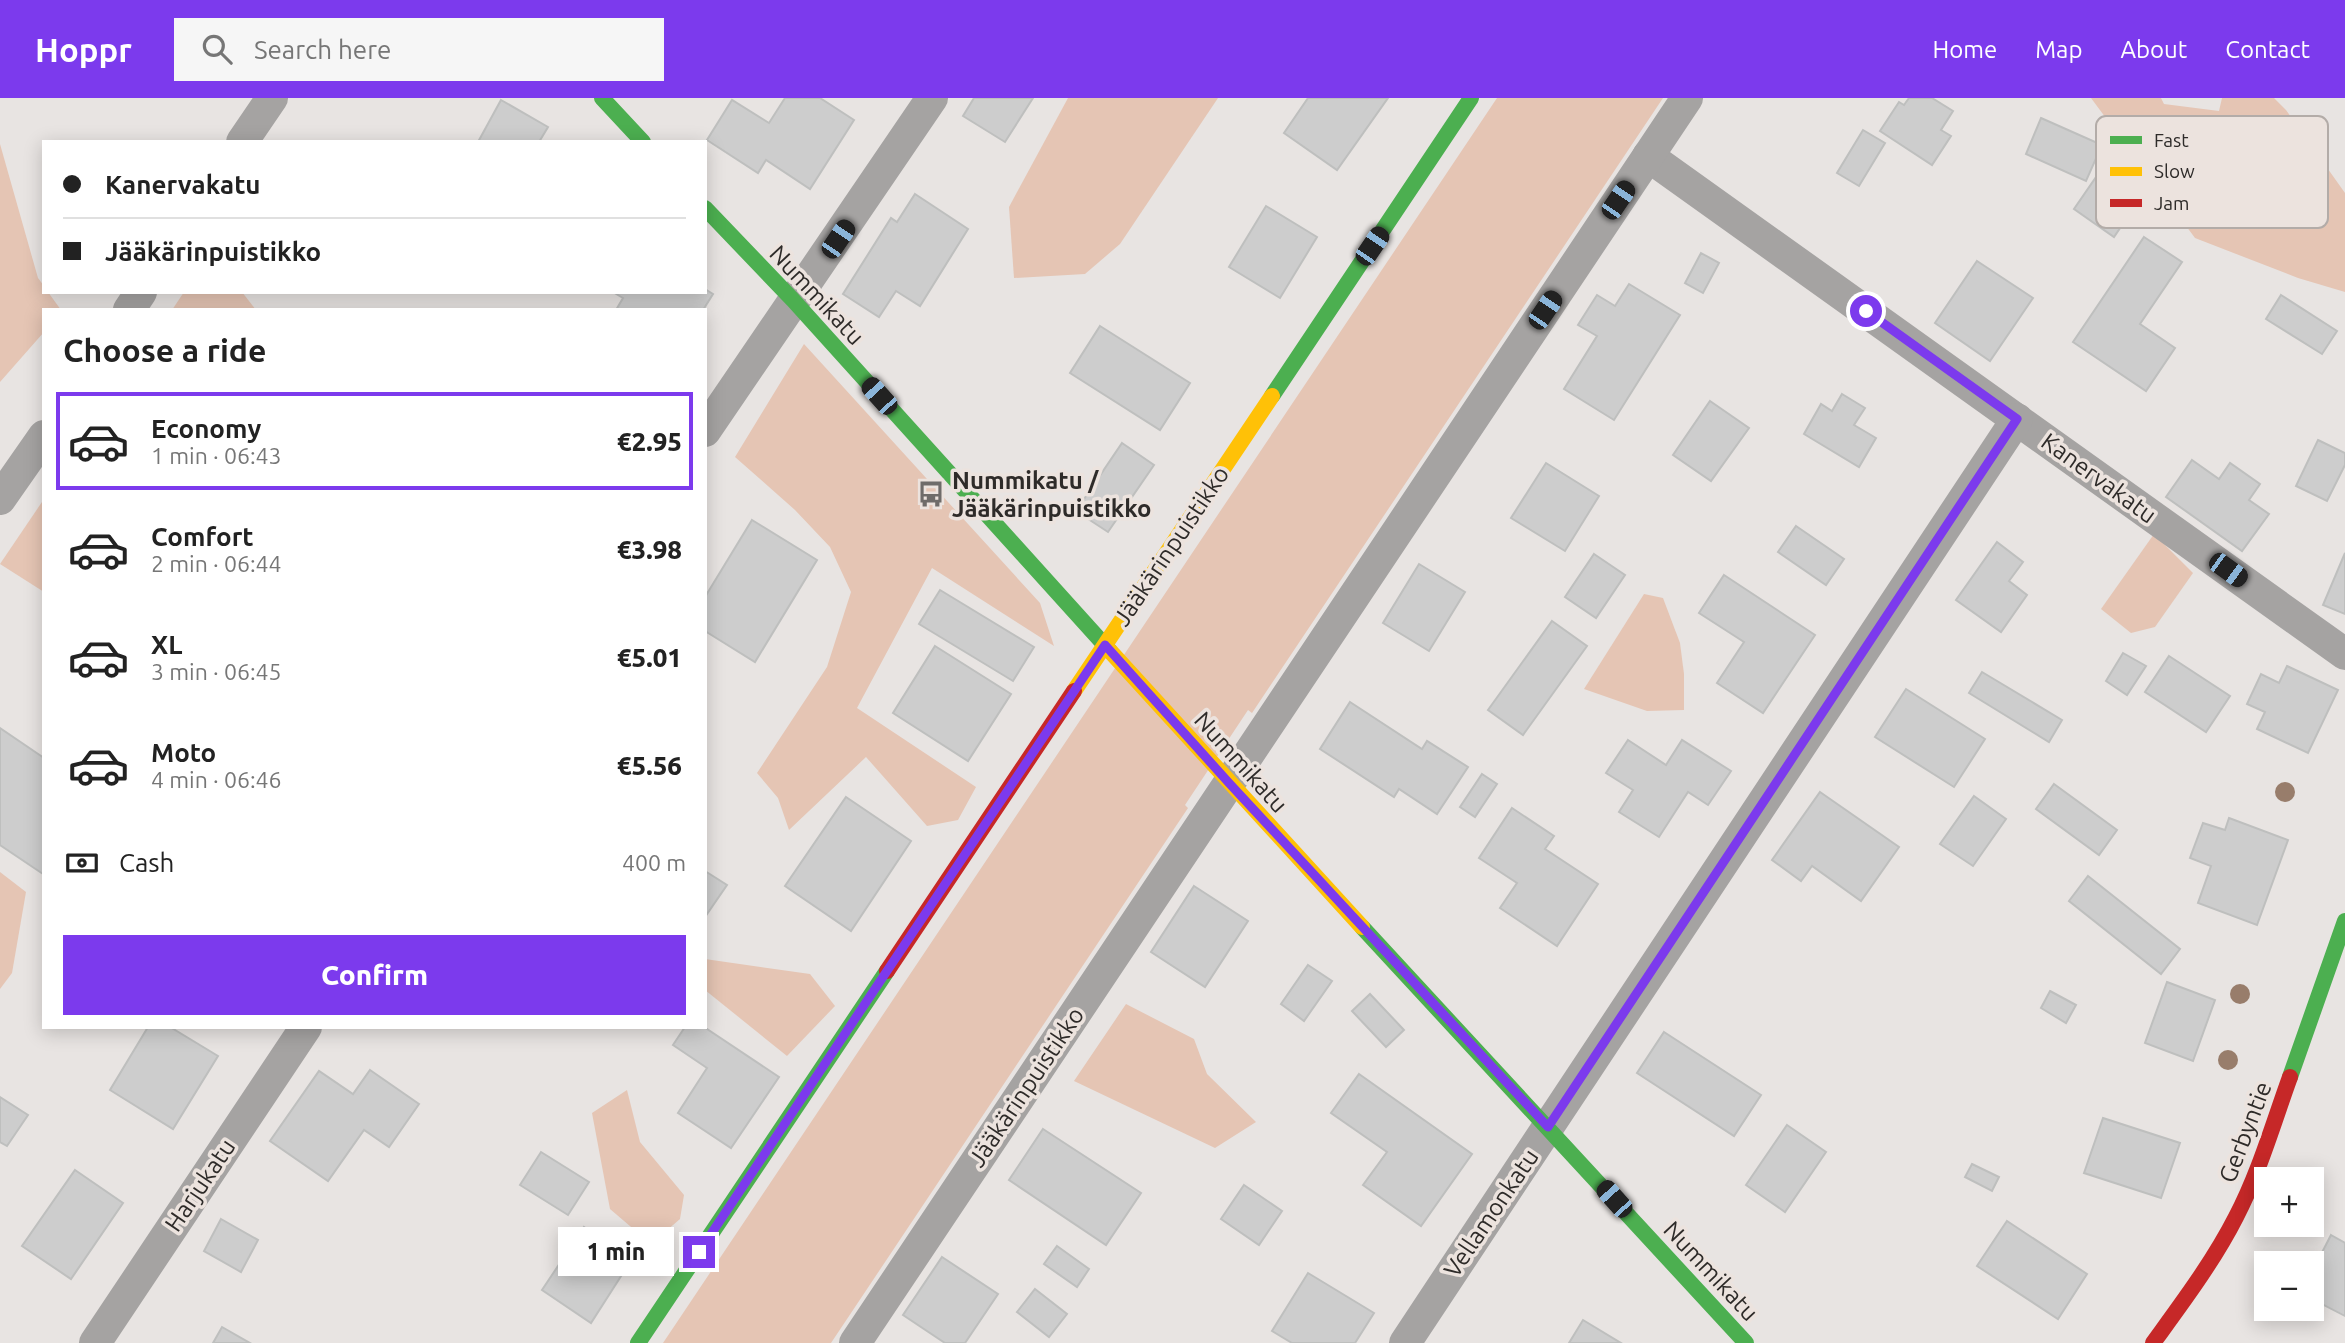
<!DOCTYPE html>
<html lang="en">
<head>
<meta charset="utf-8">
<style>
  :root { --surface:#fff; --page:#f6f6f6; --text:#222; --muted:#767676; --line:#e0e0e0; --accent:#7c3aed }
  body { margin:0; font-family:Ubuntu,sans-serif; background:var(--page); color:var(--text); height:100vh; display:flex; flex-direction:column; font-size:26px; white-space:nowrap }
  * { box-sizing:border-box; margin:0 }
  p { font-size:23px; color:var(--muted) }
  .icon { flex:none; width:38px; height:38px; fill:none; stroke:currentColor; stroke-width:2; stroke-linecap:round; stroke-linejoin:round }
  .map { position:relative; flex:1; overflow:hidden }
  .panel { position:absolute; left:42px; top:210px; width:665px; height:721px; display:flex; flex-direction:column; background:var(--surface); border-radius:0px; box-shadow:0 4px 18px #0003 }
  .panel>* { flex:none }
  .top-card { position:absolute; left:42px; top:42px; width:665px; height:154px; border-radius:0px; box-shadow:0 4px 18px #0003; display:grid; align-content:center; height:154px; padding:0 21px; background:var(--surface) }
  .controls { position:absolute; left:2254px; top:1069px; display:grid; gap:14px }
  .controls a { display:grid; place-items:center; width:70px; height:70px; border-radius:0px; background:var(--surface); box-shadow:0 4px 18px #0003; font-size:35px }
  .end { position:absolute; width:32px; height:32px; margin:-16px; border:9px solid #7c3aed; background:#fff; box-shadow:0 0 0 4px #fff }
  .from { border-radius:50% }
  .bubble { position:absolute; height:49px; border-radius:0px; background:var(--surface); box-shadow:0 4px 18px #0003; font-size:23px; font-weight:800; line-height:49px; text-align:center }
  .car { position:absolute; width:21px; height:42px; margin:-21px -10px; border-radius:9px; box-shadow:0 0 5px 2px #0007; background:linear-gradient(#222 24%,#8ab4d8 0 40%,#222 0 76%,#8ab4d8 0 86%,#222 0) }
  .top-card b { display:flex; align-items:center; gap:24px; height:66px; font-size:26px }
  .top-card b+b { border-top:2px solid var(--line) }
  .top-card i { width:18px; height:18px; background:var(--text) }
  ul { padding:0; list-style:none }
  li { display:flex; align-items:center; gap:21px; height:98px; margin:0 14px 10px; padding:0 7px; border:4px solid transparent; border-radius:0px }
  li div { flex:1 }
  li b { display:block; font-size:26px }
  li em { font-style:normal; font-weight:800 }
  li.current { border-color:var(--accent) }
  li>.icon { width:63px; height:63px; stroke-width:1.5 }
  h2 { padding:0 21px; font-size:32px; line-height:84px }
  .pay { display:flex; align-items:center; gap:18px; height:77px; padding:0 21px; font-size:26px }
  .pay p { margin-inline-start:auto }
  .cta { display:flex; gap:14px; margin-top:auto; padding:14px 21px }
  .cta a { flex:1; height:80px; border-radius:0px; background:var(--accent); color:#fff; font-size:28px; font-weight:800; line-height:80px; text-align:center }
  header { display:flex; align-items:center; gap:42px; box-sizing:border-box; height:98px; padding:0 35px; background:var(--accent); color:#fff }
  header strong { font-size:33px }
  nav { display:flex; gap:38px; margin-inline-start:auto; font-size:24px }
  .search { width:490px; height:63px; background:var(--page); display:flex; align-items:center; gap:18px; box-sizing:border-box; padding:0 24px; border-radius:0px; color:var(--muted); font-size:26px }
  .map>svg:first-child { display:block }
  .green { fill:#e5c5b4 }
  .building { fill:#cdcdcd; stroke:#bebfbe; stroke-width:2 }
  .lines { fill:none; stroke-linecap:round; stroke-linejoin:round }
  .street { stroke:#a5a3a2; stroke-width:32 }
  .fast { stroke:#4caf50; stroke-width:16 }
  .slow { stroke:#ffc107; stroke-width:16 }
  .jam { stroke:#c62828; stroke-width:16 }
  .tree { fill:#987d6b }
  .route { stroke:#7c3aed; stroke-width:9 }
  .labels { text-anchor:middle; dominant-baseline:central; stroke-width:7; stroke-linejoin:round; paint-order:stroke }
  .street-label { font-size:24px; fill:#2e2b29; stroke:#ece3de }
  .poi-label { font-size:24px; font-weight:bold; fill:#2e2b29; stroke:#ece3de; text-anchor:start }
  .key { fill:#ece3de; stroke:#b3aca8; stroke-width:2 }
  .key-label { font-size:19px; fill:#2e2b29 }
</style>
</head>
<body>
<header>
<strong>Hoppr</strong>
<div class="search"><svg class="icon" aria-label="search" viewBox="0 0 24 24"><circle cx="10" cy="10" r="6"/><path d="M15 15l6 6"/></svg>Search here</div>
<nav><a>Home</a><a>Map</a><a>About</a><a>Contact</a></nav>
</header>
<div class="map">
<svg width="2345" height="1245" viewBox="0 0 2345 1245">
  <rect width="100%" height="100%" fill="#e8e4e2"/>
  <g class="green">
    <path d="M1068 0H1218L1120 146 1085 176 1014 180 1009 109Z"/>
    <path d="M1497 0H1663L1252 615 1248 612 1185 707 1188 710 831 1245H663Z"/>
    <path d="M2091 0H2161L2164 6 2219 13 2222 0H2274L2286 12 2345 95V194L2298 180 2195 140Z"/>
    <path d="M0 46 38 180 44 188V194H48L61 212H44V234L0 284Z"/>
    <path d="M184 194H242L256 212H172Z"/>
    <path d="M804 246 1040 505 1054 548 932 470 857 610 976 689 958 722 927 728 866 659 789 732 778 700 757 675 827 569 851 494 830 449 795 412 735 359Z"/>
    <path d="M44 401V494L0 466Z"/>
    <path d="M2154 436 2193 475 2155 529 2131 535 2101 511Z"/>
    <path d="M1644 496 1663 500 1680 545 1684 576V612L1647 613 1584 591Z"/>
    <path d="M0 774 26 794 12 875 0 891Z"/>
    <path d="M705 861 810 876 835 908 787 958 705 892Z"/>
    <path d="M1126 906 1194 941 1207 976 1256 1024 1215 1050 1074 983Z"/>
    <path d="M627 992 640 1044 684 1097 680 1121 651 1146 610 1111 592 1015Z"/>
  </g>
  <g class="building">
    <path d="M785 0H820L854 22 810 91 766 62 758 75 707 42 732 2 769 25Z"/>
    <path d="M974 0H1033L1005 44 963 18Z"/>
    <path d="M1308 0H1388L1337 72 1284 35Z"/>
    <path d="M1909 0H1932L1953 13 1941 32 1951 38 1932 67 1880 33 1899 4 1904 7Z"/>
    <path d="M501 2 548 29 539 44H478Z"/>
    <path d="M2041 20 2102 47 2086 83 2026 56Z"/>
    <path d="M1863 32 1885 45 1859 88 1837 75Z"/>
    <path d="M2103 69 2143 96 2114 139 2074 111Z"/>
    <path d="M915 96 968 131 920 208 896 193 879 219 843 196 891 120 897 124Z"/>
    <path d="M1266 108 1317 139 1280 200 1229 169Z"/>
    <path d="M2144 139 2182 164 2140 226 2175 250 2146 293 2073 244Z"/>
    <path d="M1701 155 1719 165 1703 195 1685 185Z"/>
    <path d="M1977 163 2033 200 1990 263 1935 225Z"/>
    <path d="M1629 186 1680 217 1614 322 1564 291 1597 238 1578 227 1597 197 1615 208Z"/>
    <path d="M705 191 713 196 703 212H616L623 200 613 194H705Z"/>
    <path d="M2281 197 2337 233 2322 256 2266 221Z"/>
    <path d="M1100 228 1190 285 1160 332 1070 275Z"/>
    <path d="M1842 296 1865 310 1854 327 1876 340 1859 369 1804 336 1821 306 1832 313Z"/>
    <path d="M1710 303 1749 330 1711 383 1673 357Z"/>
    <path d="M2318 342 2345 355V367L2327 403 2296 388Z"/>
    <path d="M1122 345 1154 367 1108 434 1076 413Z"/>
    <path d="M2192 362 2219 381 2230 365 2260 386 2249 402 2269 416 2242 453 2166 399Z"/>
    <path d="M1546 365 1599 398 1565 453 1511 420Z"/>
    <path d="M752 422 817 462 755 564 705 533V499Z"/>
    <path d="M1796 428 1844 461 1826 487 1778 454Z"/>
    <path d="M1997 444 2023 464 2009 483 2027 497 2001 534 1956 502Z"/>
    <path d="M2345 455V516L2323 507Z"/>
    <path d="M1594 456 1625 477 1596 520 1565 499Z"/>
    <path d="M1419 466 1465 494 1429 553 1383 525Z"/>
    <path d="M1724 477 1815 537 1763 615 1717 585 1744 544 1699 515Z"/>
    <path d="M940 492 1034 549 1013 583 919 526Z"/>
    <path d="M1552 523 1587 548 1523 637 1488 612Z"/>
    <path d="M935 548 1011 596 968 663 893 615Z"/>
    <path d="M2123 555 2146 568 2127 597 2106 583Z"/>
    <path d="M2169 558 2230 598 2206 634 2145 594Z"/>
    <path d="M2287 568 2338 592 2308 655 2257 631 2265 614 2247 606 2261 576 2279 585Z"/>
    <path d="M1982 574 2062 622 2049 644 1969 595Z"/>
    <path d="M1906 591 1985 641 1954 689 1875 639Z"/>
    <path d="M1350 604 1422 651 1427 643 1468 669 1437 716 1399 691 1394 699 1320 651Z"/>
    <path d="M0 630 44 660 43 776 0 747Z"/>
    <path d="M1628 642 1666 667 1682 642 1731 673 1708 707 1688 694 1659 739 1619 714 1633 692 1606 675Z"/>
    <path d="M1482 676 1497 686 1475 719 1460 709Z"/>
    <path d="M2054 686 2117 732 2099 757 2036 711Z"/>
    <path d="M1820 694 1899 749 1861 803 1812 768 1801 783 1772 762Z"/>
    <path d="M1974 698 2006 721 1973 768 1940 746Z"/>
    <path d="M846 699 911 743 851 833 785 788Z"/>
    <path d="M1512 710 1554 738 1545 751 1598 786 1557 848 1500 810 1517 785 1479 760Z"/>
    <path d="M2229 720 2288 742 2257 827 2198 805 2211 768 2190 760 2203 725 2225 732Z"/>
    <path d="M705 773 727 787 705 819Z"/>
    <path d="M2088 778 2180 851 2161 876 2069 803Z"/>
    <path d="M1194 788 1248 823 1205 889 1151 854Z"/>
    <path d="M1308 867 1332 883 1304 923 1281 906Z"/>
    <path d="M2167 884 2215 902 2193 963 2145 945Z"/>
    <path d="M2050 893 2076 907 2066 925 2041 910Z"/>
    <path d="M1370 896 1404 932 1386 949 1352 913Z"/>
    <path d="M148 929H170L218 958 173 1031 110 992Z"/>
    <path d="M685 929H704L779 979 731 1050 678 1015 707 970 673 947Z"/>
    <path d="M1664 934 1761 997 1734 1038 1637 975Z"/>
    <path d="M370 972 419 1006 389 1049 364 1032 328 1083 270 1043 319 973 353 996Z"/>
    <path d="M1359 976 1472 1056 1421 1128 1363 1087 1387 1054 1331 1015Z"/>
    <path d="M0 999 28 1017 7 1048 0 1044Z"/>
    <path d="M2103 1020 2180 1045 2161 1100 2084 1075Z"/>
    <path d="M1787 1027 1826 1054 1785 1114 1746 1087Z"/>
    <path d="M1043 1031 1141 1095 1106 1147 1009 1082Z"/>
    <path d="M541 1054 589 1084 568 1117 520 1087Z"/>
    <path d="M1972 1066 1999 1079 1992 1093 1965 1079Z"/>
    <path d="M75 1072 123 1105 71 1181 22 1148Z"/>
    <path d="M1244 1087 1282 1113 1259 1147 1221 1121Z"/>
    <path d="M221 1121 258 1142 241 1174 204 1153Z"/>
    <path d="M2007 1123 2087 1176 2058 1221 1977 1168Z"/>
    <path d="M584 1129 632 1161 591 1225 542 1192Z"/>
    <path d="M2331 1137 2345 1145V1218L2312 1201V1174Z"/>
    <path d="M1057 1148 1089 1171 1077 1189 1044 1166Z"/>
    <path d="M942 1159 998 1196 965 1245H945L903 1217Z"/>
    <path d="M1308 1175 1374 1215 1355 1245H1292L1272 1233Z"/>
    <path d="M1035 1191 1067 1216 1049 1239 1017 1214Z"/>
    <path d="M1583 1222 1621 1245H1569Z"/>
    <path d="M222 1229 250 1245H213Z"/>
  </g>
  <g class="lines">
    <g class="street">
      <path d="M242 44 272 0"/>
      <path d="M1648 58 2345 556"/>
      <path d="M129 212 141 194"/>
      <path d="M705 333 932 0"/>
      <path d="M0 401 44 338"/>
      <path d="M95 1245 306 929"/>
      <path d="M855 1245 1687 0"/>
      <path d="M1405 1245 2017 321"/>
    </g>
    <g class="fast">
      <path d="M602 0 643 44"/>
      <path d="M705 110 793 202 1110 553"/>
      <path d="M1272 298 1471 0"/>
      <path d="M1362 829 1746 1245"/>
      <path d="M2290 979 2345 823"/>
      <path d="M638 1245 887 873"/>
    </g>
    <g class="slow">
      <path d="M1110 553 1362 829"/>
      <path d="M1074 593 1272 298"/>
    </g>
    <g class="jam">
      <path d="M887 873 1074 593"/>
      <path d="M2153 1245C2182 1205 2213 1164 2236 1119 2259 1075 2273 1026 2290 979"/>
    </g>
  </g>
  <g class="tree">
    <circle cx="2285" cy="694" r="10"/>
    <circle cx="2240" cy="896" r="10"/>
    <circle cx="2228" cy="962" r="10"/>
  </g>
  <g class="lines">
    <path class="route" d="M699 1154 1105 547 1229 685 1548 1029 2017 321 1866 213"/>
  </g>
  <defs>
    <g id="bus-bare" transform="scale(2.1)"><path d="M-5-6H5V4H4V6H2V4H-2V6H-4V4H-5ZM-3.5-4V0h7V-4ZM-3.5 1.2v1.5H-2V1.2ZM2 1.2v1.5H3.5V1.2Z" fill="#6f6c6a" stroke="#ece3de" stroke-width="2.5" paint-order="stroke"/></g>
  </defs>
  <g fill-rule="evenodd">
    <use href="#bus-bare" x="931" y="396"/>
  </g>
  <g class="labels">
    <g class="street-label">
      <text transform="translate(817 197) rotate(47)">Nummikatu</text>
      <text transform="translate(2099 380) rotate(36)">Kanervakatu</text>
      <text transform="translate(1171 448) rotate(-56)">Jääkärinpuistikko</text>
      <text transform="translate(1241 664) rotate(48)">Nummikatu</text>
      <text transform="translate(1026 989) rotate(-56)">Jääkärinpuistikko</text>
      <text transform="translate(2245 1034) rotate(-69)">Gerbyntie</text>
      <text transform="translate(200 1087) rotate(-56)">Harjukatu</text>
      <text transform="translate(1491 1115) rotate(-56)">Vellamonkatu</text>
      <text transform="translate(1711 1173) rotate(47)">Nummikatu</text>
    </g>
    <g class="poi-label">
      <text x="952" y="382">Nummikatu /<tspan x="952" dy="28">Jääkärinpuistikko</tspan></text>
    </g>
  </g>
  <rect x="2096" y="18" width="232" height="112" rx="10" class="key"/>
  <rect x="2110" y="38" width="32" height="8" fill="#4caf50"/>
  <rect x="2110" y="69" width="32" height="9" fill="#ffc107"/>
  <rect x="2110" y="101" width="32" height="8" fill="#c62828"/>
  <g class="key-label">
    <text x="2154" y="49">Fast</text>
    <text x="2154" y="80">Slow</text>
    <text x="2154" y="112">Jam</text>
  </g>
</svg>
<div class="controls">
<a>+</a>
<a>−</a>
</div>
<i class="end from" style="left:1866px;top:213px"></i>
<i class="end" style="left:699px;top:1154px"></i>
<div class="bubble" style="left:558px;top:1129px;width:116px">1 min</div>
<i class="car" style="left:1618px;top:102px;rotate:34deg"></i>
<i class="car" style="left:838px;top:141px;rotate:34deg"></i>
<i class="car" style="left:1372px;top:148px;rotate:34deg"></i>
<i class="car" style="left:1545px;top:212px;rotate:34deg"></i>
<i class="car" style="left:879px;top:298px;rotate:318deg"></i>
<i class="car" style="left:2228px;top:472px;rotate:126deg"></i>
<i class="car" style="left:1614px;top:1101px;rotate:318deg"></i>
<div class="top-card">
<b><i class="from"></i>Kanervakatu</b>
<b><i></i>Jääkärinpuistikko</b>
</div>
<section class="panel">
<h2>Choose a ride</h2>
<ul>
<li class="current"><svg class="icon" aria-label="car" viewBox="0 0 24 24"><path d="M5 17H2v-5l4-1 3-4h7l3 4 3 1v5h-3M9 17h6M6 11h13"/><circle cx="7" cy="17" r="2"/><circle cx="17" cy="17" r="2"/></svg><div><b>Economy</b><p>1 min · 06:43</p></div><em>€2.95</em></li>
<li><svg class="icon" aria-label="car" viewBox="0 0 24 24"><path d="M5 17H2v-5l4-1 3-4h7l3 4 3 1v5h-3M9 17h6M6 11h13"/><circle cx="7" cy="17" r="2"/><circle cx="17" cy="17" r="2"/></svg><div><b>Comfort</b><p>2 min · 06:44</p></div><em>€3.98</em></li>
<li><svg class="icon" aria-label="car" viewBox="0 0 24 24"><path d="M5 17H2v-5l4-1 3-4h7l3 4 3 1v5h-3M9 17h6M6 11h13"/><circle cx="7" cy="17" r="2"/><circle cx="17" cy="17" r="2"/></svg><div><b>XL</b><p>3 min · 06:45</p></div><em>€5.01</em></li>
<li><svg class="icon" aria-label="car" viewBox="0 0 24 24"><path d="M5 17H2v-5l4-1 3-4h7l3 4 3 1v5h-3M9 17h6M6 11h13"/><circle cx="7" cy="17" r="2"/><circle cx="17" cy="17" r="2"/></svg><div><b>Moto</b><p>4 min · 06:46</p></div><em>€5.56</em></li>
</ul>
<div class="pay"><svg class="icon" aria-label="cash" viewBox="0 0 24 24"><path d="M3 7h18v10H3z"/><circle cx="12" cy="12" r="2"/></svg>Cash<p>400 m</p></div>
<div class="cta"><a>Confirm</a></div>
</section>
</div>
</body>
</html>
